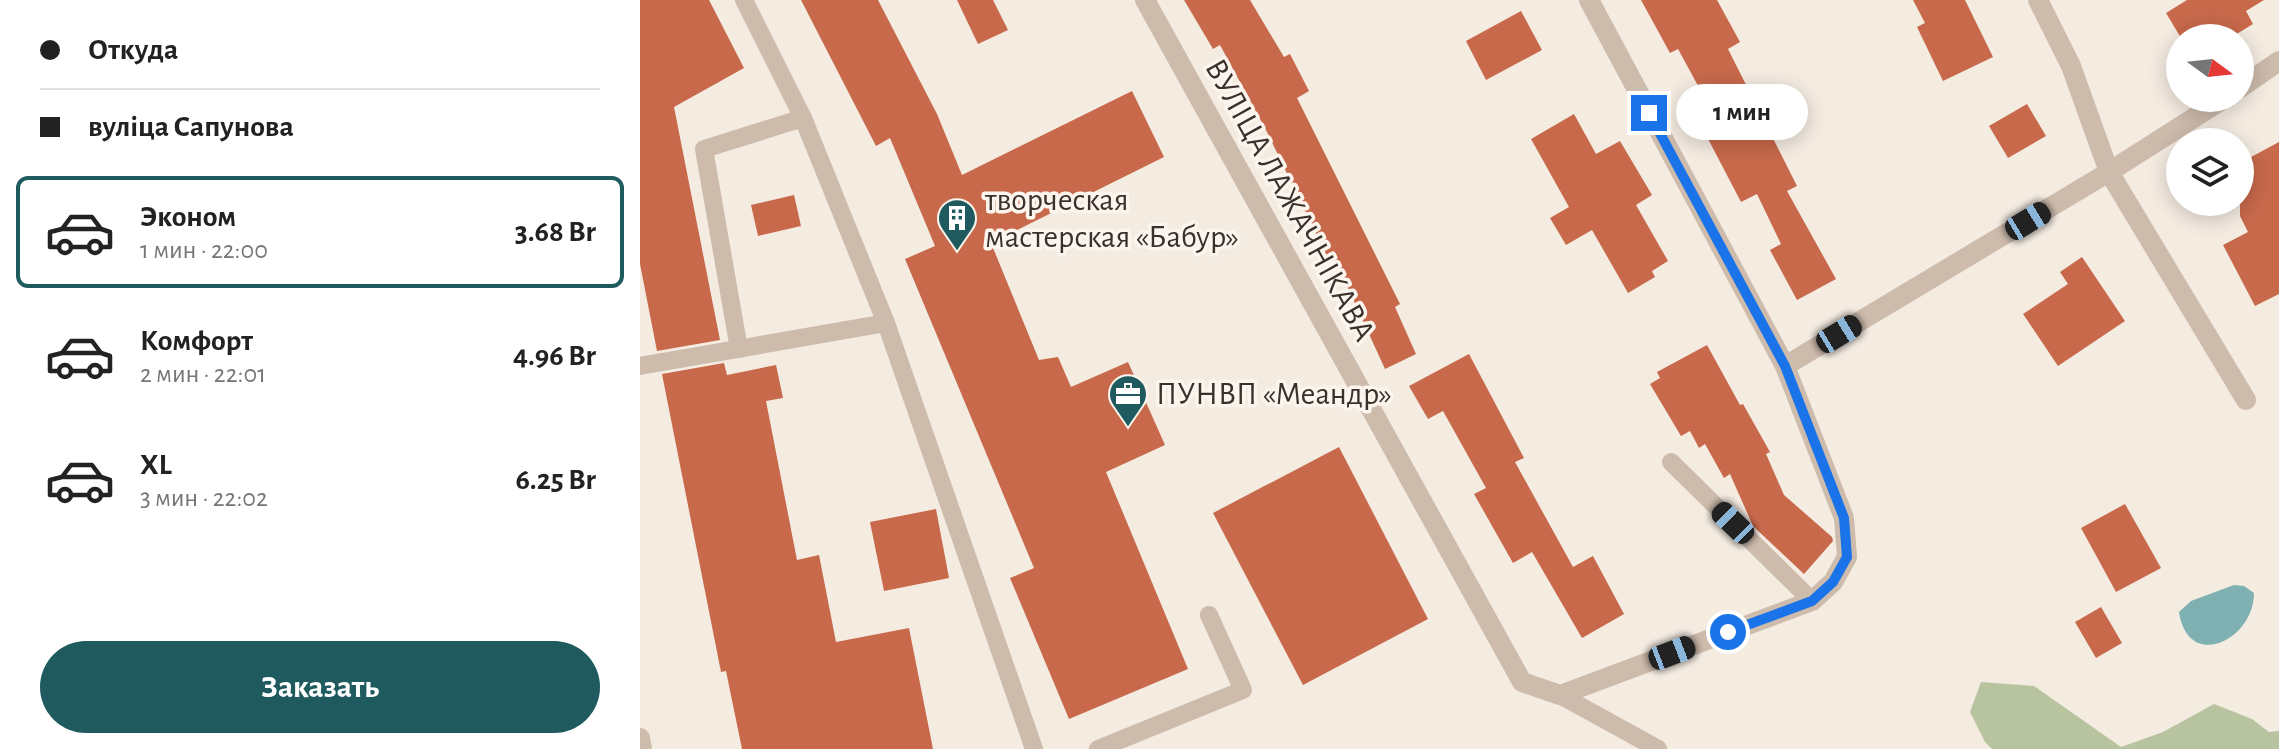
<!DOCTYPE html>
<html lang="ru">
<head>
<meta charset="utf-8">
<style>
  :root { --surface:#fff; --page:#f6f6f6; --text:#222; --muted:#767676; --line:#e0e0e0; --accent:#1f5a5e }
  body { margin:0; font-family:"Alegreya Sans",sans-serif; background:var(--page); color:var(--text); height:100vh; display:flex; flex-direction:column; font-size:30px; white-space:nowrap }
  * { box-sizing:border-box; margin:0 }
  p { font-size:26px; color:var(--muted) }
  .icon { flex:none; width:44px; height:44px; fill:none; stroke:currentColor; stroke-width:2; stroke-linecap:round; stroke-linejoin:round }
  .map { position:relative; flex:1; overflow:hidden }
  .panel { display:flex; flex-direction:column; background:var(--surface); width:640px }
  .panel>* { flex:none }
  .hud { display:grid; align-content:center; height:176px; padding:0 40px; background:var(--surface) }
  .needle { width:52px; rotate:105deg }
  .controls { position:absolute; left:1526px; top:24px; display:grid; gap:16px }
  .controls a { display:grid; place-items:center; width:88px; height:88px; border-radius:50%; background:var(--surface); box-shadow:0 4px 20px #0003; font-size:40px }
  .end { position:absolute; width:36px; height:36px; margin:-18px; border:10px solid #1a73e8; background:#fff; box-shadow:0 0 0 4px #fff }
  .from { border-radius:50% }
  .bubble { position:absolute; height:56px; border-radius:28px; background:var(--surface); box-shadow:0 4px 20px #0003; font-size:26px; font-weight:700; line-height:56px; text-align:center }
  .car { position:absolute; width:24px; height:48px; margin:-24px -12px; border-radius:10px; box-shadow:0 0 6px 2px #0007; background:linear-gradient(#222 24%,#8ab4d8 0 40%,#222 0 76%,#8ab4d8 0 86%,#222 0) }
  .hud b { display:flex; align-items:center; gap:28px; height:76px; font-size:30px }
  .hud b+b { border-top:2px solid var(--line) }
  .hud i { width:20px; height:20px; background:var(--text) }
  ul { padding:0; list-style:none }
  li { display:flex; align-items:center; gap:24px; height:112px; margin:0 16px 12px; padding:0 24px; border:4px solid transparent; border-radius:12px }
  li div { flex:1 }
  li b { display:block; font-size:30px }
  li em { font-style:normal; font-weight:700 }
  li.on { border-color:var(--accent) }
  li>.icon { width:72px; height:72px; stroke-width:1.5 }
  .cta { display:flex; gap:16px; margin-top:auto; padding:16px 40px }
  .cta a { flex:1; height:92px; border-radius:48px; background:var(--accent); color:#fff; font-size:32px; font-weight:700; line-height:92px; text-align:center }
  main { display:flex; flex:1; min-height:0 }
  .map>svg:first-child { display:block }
  .green { fill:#b8c4a0 }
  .water { fill:#7fb0b2 }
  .building { fill:#c8694b }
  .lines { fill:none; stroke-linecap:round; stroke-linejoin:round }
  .service { stroke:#cdbbac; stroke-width:18 }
  .minor { stroke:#cdbbac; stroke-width:20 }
  .route { stroke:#1a73e8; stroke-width:10 }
  .labels { text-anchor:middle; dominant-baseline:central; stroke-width:7; stroke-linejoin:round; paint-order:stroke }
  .poi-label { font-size:32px; fill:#3b302b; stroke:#fbf5ee; text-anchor:start }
  .street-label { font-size:32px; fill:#3b302b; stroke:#fbf5ee }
</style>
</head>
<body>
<main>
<section class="panel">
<div class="hud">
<b><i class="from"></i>Откуда</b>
<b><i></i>вуліца Сапунова</b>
</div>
<ul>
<li class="on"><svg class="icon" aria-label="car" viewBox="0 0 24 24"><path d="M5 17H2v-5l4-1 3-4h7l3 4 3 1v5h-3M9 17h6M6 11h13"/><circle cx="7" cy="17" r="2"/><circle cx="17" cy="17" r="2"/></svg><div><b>Эконом</b><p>1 мин · 22:00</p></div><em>3.68 Br</em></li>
<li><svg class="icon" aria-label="car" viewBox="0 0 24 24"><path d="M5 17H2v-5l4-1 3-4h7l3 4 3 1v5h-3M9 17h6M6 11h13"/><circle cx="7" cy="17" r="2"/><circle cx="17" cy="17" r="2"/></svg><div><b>Комфорт</b><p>2 мин · 22:01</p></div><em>4.96 Br</em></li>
<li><svg class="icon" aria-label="car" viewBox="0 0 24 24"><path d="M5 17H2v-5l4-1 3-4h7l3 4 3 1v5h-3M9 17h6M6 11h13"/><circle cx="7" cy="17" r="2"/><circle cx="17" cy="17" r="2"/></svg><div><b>XL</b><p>3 мин · 22:02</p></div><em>6.25 Br</em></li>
</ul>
<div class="cta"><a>Заказать</a></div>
</section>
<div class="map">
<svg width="1639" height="749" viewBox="0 0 1639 749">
  <rect width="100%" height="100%" fill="#f4ebe1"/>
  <path class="green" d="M1341 682 1394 686 1481 747 1523 732 1574 704 1612 719 1629 732 1639 731V749H1352L1345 742 1330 712Z"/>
  <path class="water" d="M1594 585 1604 586 1614 593C1614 640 1548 672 1539 612L1551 601Z"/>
  <g class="building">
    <path d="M0 0H69L104 68 34 107 80 340 17 351 0 264Z"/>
    <path d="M161 0H238L297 114 322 175 492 91 524 157 351 243 399 360 418 357 431 387 488 362 525 445 466 472 548 669 429 719 370 578 394 568 265 259 295 246 250 138 236 146Z"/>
    <path d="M317 0H353L368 30 338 44Z"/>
    <path d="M544 0H610L644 57 650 54 669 91 657 98 760 304 755 307 776 354 745 369 692 253 687 256 626 130 580 45 573 49Z"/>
    <path d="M1001 0H1077L1100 42 1088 49 1157 186 1147 191 1196 279 1157 300 1130 250 1141 244 1117 194 1101 202 1054 112 1068 104 1038 49 1030 53Z"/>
    <path d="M1273 0H1325L1353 57 1303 81 1277 27 1285 23Z"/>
    <path d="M1547 0H1624L1606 11 1613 24 1590 38H1585L1578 28 1561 38H1541L1526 13Z"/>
    <path d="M881 11 902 50 846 80 826 41Z"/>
    <path d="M1387 104 1406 136 1368 158 1349 126Z"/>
    <path d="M934 114 956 154 980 141 1012 195 996 205 1028 261 1012 271 1015 277 988 293 952 230 926 245 910 218 929 207 891 139Z"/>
    <path d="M1639 142V294L1615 306 1583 245 1608 232 1600 216V163Z"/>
    <path d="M154 195 161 226 118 236 111 205Z"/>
    <path d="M1442 257 1485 321 1418 366 1383 314 1428 284 1420 272Z"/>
    <path d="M1067 345 1100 405 1103 404 1130 452 1126 454 1144 495 1192 537 1193 541 1164 574 1113 526 1090 474 1084 478 1065 444 1059 448 1050 431 1041 436 1010 384 1020 378 1017 372Z"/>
    <path d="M829 354 884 458 875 462 933 567 953 556 984 614 942 638 892 552 873 563 834 494 846 488 803 411 788 419 769 386Z"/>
    <path d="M84 363 87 375 136 365 143 398 126 401 157 560 179 555 196 642 269 628 293 749H102L86 671 81 672 22 374Z"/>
    <path d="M699 447 788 619 663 685 573 513Z"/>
    <path d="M1485 504 1521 568 1476 592 1441 528Z"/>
    <path d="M296 509 309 578 244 591 230 522Z"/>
    <path d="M1461 607 1482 643 1456 658 1435 622Z"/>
  </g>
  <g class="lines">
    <g class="service">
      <path d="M104 0 163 118"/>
      <path d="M99 349 64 149 163 118 246 323 394 749"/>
      <path d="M0 366 246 323"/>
      <path d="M1031 462 1172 601"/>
      <path d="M920 695 1018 749"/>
      <path d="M458 749 603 690 569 615"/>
    </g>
    <g class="minor">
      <path d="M505 0 882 682 920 695 1172 601 1193 582 1207 557 1204 518 1145 366 949 0"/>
      <path d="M1398 0 1431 66 1469 172 1606 400"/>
      <path d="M1600 88 1639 61"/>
      <path d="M1145 366 1469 172 1585 98"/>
      <path d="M0 738 2 749"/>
    </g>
  </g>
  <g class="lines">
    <path class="route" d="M1009 113 1145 366 1204 518 1207 557 1193 582 1172 601 1088 632"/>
  </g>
  <defs>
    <g id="building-pin" transform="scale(2)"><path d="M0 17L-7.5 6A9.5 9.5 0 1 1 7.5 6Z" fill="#1f5a5e" stroke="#fbf5ee"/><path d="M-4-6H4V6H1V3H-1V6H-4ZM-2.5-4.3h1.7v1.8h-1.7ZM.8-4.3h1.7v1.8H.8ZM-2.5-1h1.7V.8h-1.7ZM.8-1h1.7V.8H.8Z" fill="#fff"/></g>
    <g id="office-pin" transform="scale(2)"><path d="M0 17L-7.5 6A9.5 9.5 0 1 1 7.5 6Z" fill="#1f5a5e" stroke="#fbf5ee"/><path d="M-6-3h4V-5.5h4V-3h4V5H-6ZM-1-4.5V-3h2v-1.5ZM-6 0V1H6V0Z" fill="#fff"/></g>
  </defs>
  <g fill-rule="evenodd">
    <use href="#building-pin" x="317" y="218"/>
    <use href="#office-pin" x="488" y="394"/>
  </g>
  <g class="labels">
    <g class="poi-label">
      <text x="345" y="200">творческая<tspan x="345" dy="37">мастерская «Бабур»</tspan></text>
      <text x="516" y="394">ПУНВП «Меандр»</text>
    </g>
    <g class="street-label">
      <text transform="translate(650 200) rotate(61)">ВУЛІЦА ЛАЖАЧНІКАВА</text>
    </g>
  </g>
</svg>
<div class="controls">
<a><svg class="needle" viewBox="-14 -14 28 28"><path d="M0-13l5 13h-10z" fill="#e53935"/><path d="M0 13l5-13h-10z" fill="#767676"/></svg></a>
<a><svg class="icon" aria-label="layers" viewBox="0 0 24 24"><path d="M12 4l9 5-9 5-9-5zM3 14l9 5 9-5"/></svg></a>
</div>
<i class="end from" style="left:1088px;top:632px"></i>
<i class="end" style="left:1009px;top:113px"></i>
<div class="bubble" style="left:1036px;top:84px;width:132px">1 мин</div>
<i class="car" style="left:1388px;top:221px;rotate:59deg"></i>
<i class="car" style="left:1199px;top:334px;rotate:59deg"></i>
<i class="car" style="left:1093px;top:523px;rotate:314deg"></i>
<i class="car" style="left:1032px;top:653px;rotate:69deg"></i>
</div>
</main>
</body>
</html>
